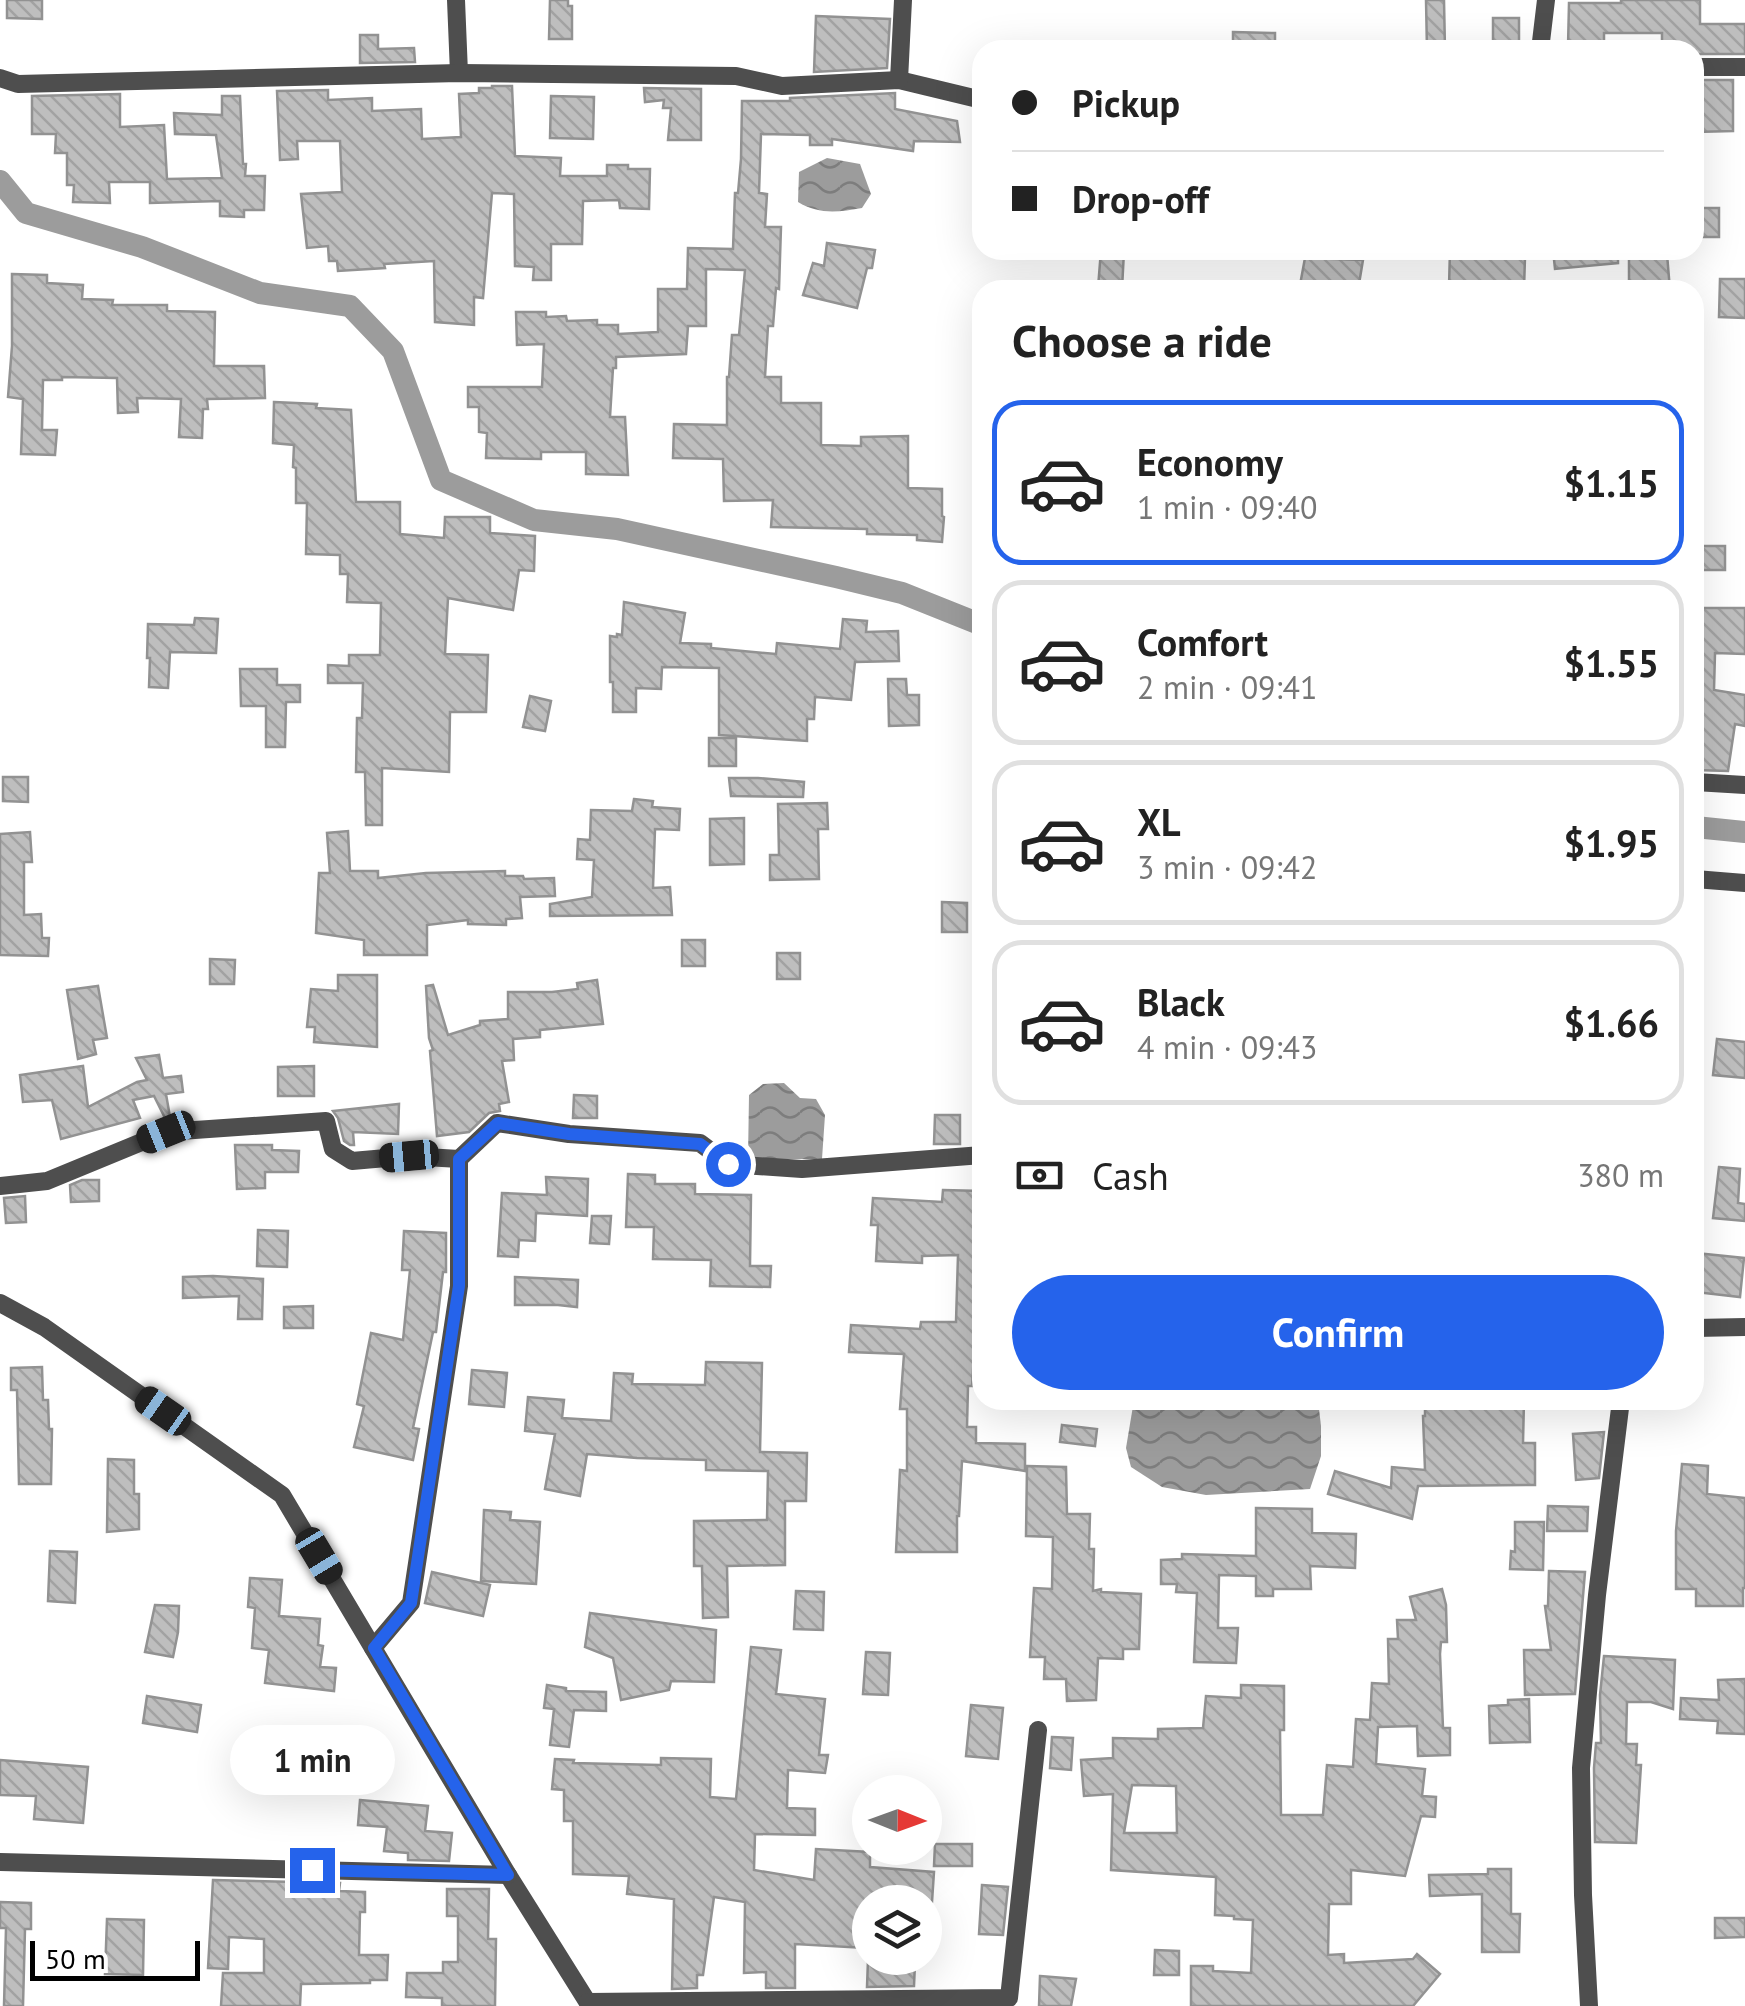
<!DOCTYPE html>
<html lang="en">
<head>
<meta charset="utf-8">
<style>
  :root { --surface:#fff; --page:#f2f2f2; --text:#222; --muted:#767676; --line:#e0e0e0; --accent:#2563eb }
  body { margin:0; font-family:"PT Sans",sans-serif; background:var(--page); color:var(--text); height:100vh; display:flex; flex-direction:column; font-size:38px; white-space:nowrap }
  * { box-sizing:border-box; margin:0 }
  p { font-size:32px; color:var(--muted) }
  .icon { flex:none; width:55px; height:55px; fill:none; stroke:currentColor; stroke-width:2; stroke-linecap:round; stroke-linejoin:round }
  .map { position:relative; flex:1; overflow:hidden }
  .side { position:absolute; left:972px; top:280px; width:732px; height:1130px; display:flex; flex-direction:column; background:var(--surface); border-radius:30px; box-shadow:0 10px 40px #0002 }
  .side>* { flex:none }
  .banner { position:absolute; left:972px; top:40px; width:732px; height:220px; border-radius:30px; box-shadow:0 10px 40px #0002; display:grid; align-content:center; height:220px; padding:0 40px; background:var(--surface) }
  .needle { width:65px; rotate:91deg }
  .buttons { position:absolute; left:852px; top:1775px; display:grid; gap:20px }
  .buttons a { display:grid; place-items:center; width:90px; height:90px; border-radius:50%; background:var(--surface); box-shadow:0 10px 40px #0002; font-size:50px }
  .scale { position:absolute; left:30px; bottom:25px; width:170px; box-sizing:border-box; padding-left:10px; border:5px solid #000; border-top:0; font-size:28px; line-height:35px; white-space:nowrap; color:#000; -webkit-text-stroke:8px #fff; paint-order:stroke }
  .end { position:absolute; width:45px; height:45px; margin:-22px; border:12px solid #2563eb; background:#fff; box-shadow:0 0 0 5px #fff }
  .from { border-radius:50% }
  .bubble { position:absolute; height:70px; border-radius:35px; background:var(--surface); box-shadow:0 10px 40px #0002; font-size:32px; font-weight:700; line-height:70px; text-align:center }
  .car { position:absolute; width:30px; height:60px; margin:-30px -15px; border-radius:12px; box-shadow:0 0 8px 2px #0007; background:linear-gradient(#222 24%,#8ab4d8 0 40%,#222 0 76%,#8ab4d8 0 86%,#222 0) }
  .banner b { display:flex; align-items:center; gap:35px; height:95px; font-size:38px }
  .banner b+b { border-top:2px solid var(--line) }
  .banner i { width:25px; height:25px; background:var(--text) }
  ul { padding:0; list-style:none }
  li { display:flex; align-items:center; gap:30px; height:165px; margin:0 20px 15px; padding:0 20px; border:5px solid var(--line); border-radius:30px }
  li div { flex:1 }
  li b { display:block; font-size:38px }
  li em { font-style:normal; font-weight:700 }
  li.on { border-color:var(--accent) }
  li>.icon { width:90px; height:90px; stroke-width:1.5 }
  h2 { padding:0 40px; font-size:45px; line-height:120px }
  .pay { display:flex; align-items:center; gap:25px; height:110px; padding:0 40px; font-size:38px }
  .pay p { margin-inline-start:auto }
  .primary-button { display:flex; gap:20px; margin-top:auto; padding:20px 40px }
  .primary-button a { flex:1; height:115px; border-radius:60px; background:var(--accent); color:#fff; font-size:40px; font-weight:700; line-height:115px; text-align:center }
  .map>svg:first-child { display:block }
  .water { fill:url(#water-waves) }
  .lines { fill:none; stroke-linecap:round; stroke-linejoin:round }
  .canal { stroke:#9c9c9c; stroke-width:22 }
  .building { fill:url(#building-back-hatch); stroke:#929292; stroke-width:2.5; fill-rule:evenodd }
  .street { stroke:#4e4e4e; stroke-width:18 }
  .route { stroke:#2563eb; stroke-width:12 }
</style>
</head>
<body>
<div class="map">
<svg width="1745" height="2006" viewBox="0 0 1745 2006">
  <defs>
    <pattern id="water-waves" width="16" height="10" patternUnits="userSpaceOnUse" patternTransform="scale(2.5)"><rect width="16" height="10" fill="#9c9c9c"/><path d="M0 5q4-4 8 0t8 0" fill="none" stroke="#7d7d7d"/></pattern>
    <pattern id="building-back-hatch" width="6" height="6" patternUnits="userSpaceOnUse" patternTransform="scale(2.5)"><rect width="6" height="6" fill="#bebebe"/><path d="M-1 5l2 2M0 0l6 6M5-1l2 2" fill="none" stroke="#a2a2a2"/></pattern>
  </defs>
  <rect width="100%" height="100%" fill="#fff"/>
  <g class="water">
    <path d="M827 158 860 164 871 194 862 208C839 212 819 215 798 202L799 172Z"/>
    <path d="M784 1083 800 1098 816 1099 825 1115 822 1159H748L749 1095 763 1084Z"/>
    <path d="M1134 1400H1318L1321 1426V1456L1310 1489 1206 1495 1162 1487 1131 1467 1126 1448Z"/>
  </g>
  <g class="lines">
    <g class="canal">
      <path d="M0 181 26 213 142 247 260 293 350 306 393 351 441 480 534 520 617 529 836 577 902 593 982 625"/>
      <path d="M1695 827 1745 832"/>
    </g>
  </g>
  <g class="building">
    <path d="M7 0H42V19L7 18Z"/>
    <path d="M550 0H568V6H572V39H549Z"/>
    <path d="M1426 0H1444L1445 50H1427Z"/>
    <path d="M1621 0H1700V24H1745V54H1695V50H1662V33H1604V47H1568L1569 3H1621Z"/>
    <path d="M816 16 890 19 887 68 814 72Z"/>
    <rect x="1493" y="18" width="26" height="32"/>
    <path d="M1233 32 1275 33V50H1233Z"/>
    <path d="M360 35H378V49L414 48 415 62 360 63Z"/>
    <path d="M1695 80H1733V131L1695 132Z"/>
    <path d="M492 86H512L515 156 561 158 560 176H607V165H628V169H650L649 209 620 208 619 200 583 201 582 244H551V280H533L534 267 515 266 514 194 492 193 483 298 474 297V325L435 322 434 261 384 264 385 268 338 271 337 261H329L328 246 307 248 301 194 342 192 340 141H297L298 159 280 160 277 91 328 90V100L372 98V111L421 109 422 139 461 137 459 94 479 93V88H492Z"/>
    <path d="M644 88 701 89V140H668L671 108H663L664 100 645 102Z"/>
    <path d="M895 93V109L957 121 960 142 914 141 913 151 832 139V145H810V135L761 134 759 193 767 194 765 227H781L779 289 776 288 773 326H768L765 377H781V403H821V445L861 446V437L908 436V488L942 489V516L944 517 942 542 917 540V535L867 534V529L771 527 773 500 724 501 723 459 673 458 674 424 727 425V377H729L732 335H739L745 270 706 269V326H688L686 354 616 357V368H613L610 417H625L628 475 586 474V452H541V459L486 458 487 433 479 432V407H468V387H542L544 344 517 345 516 312H546V317L566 316 567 321 597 320V325H618V334L658 332V289H687L688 248 733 249 735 193H738L741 159 742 101H790V98Z"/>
    <path d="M120 94V127L164 125 167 179 222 178 216 135 175 134 174 113 222 115V96H240L243 164H246L245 176H265L264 210H244V217L220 216V201L150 203V182H109L110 203 73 202 74 185H67V153H55L56 134H32V96Z"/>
    <path d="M551 96 594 97 593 139 550 138Z"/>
    <rect x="1695" y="208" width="24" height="29"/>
    <path d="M827 243 875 250 872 268H867L857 308 803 295 813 263 824 266Z"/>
    <path d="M1101 250 1124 251 1122 289 1098 288Z"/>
    <path d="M1450 250H1480V256L1525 257 1524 289 1449 287Z"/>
    <path d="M1553 250H1618V263L1555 269Z"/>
    <path d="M1667 254 1670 290H1629V257Z"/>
    <path d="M1305 258 1363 260 1358 290H1329L1300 285Z"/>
    <path d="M12 274 47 275V283L83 285 82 299 113 300 112 305H167V311L215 312 214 366H264L265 398 207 399 208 409H203L202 438 179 437 181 399 137 398 138 412 118 413 117 378 62 377V380H43L42 430H57L55 455 21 454 23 399 8 397 12 346Z"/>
    <path d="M1720 279H1745V318L1719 317Z"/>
    <path d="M274 402 317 404 316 408 351 410 356 502H400V534L444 538 445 517H490V533L535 536 534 571 519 570 513 610 448 598 445 654 488 655 486 712H450L449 772 382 768V825H366L365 772H356L357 718H362L363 683H328V665L349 666V655H380L381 603 347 602 348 574H340V555L306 554 307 503H296V468L293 467 294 445 273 443Z"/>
    <rect x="1699" y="546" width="26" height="24"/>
    <path d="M624 602 685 613 680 643 711 644V648L776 654 777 643 840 649 843 619 867 621 866 632 898 631 899 661 855 662 851 700 815 697 814 719H807V741L719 735V668L662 667 661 689 636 688V712H613V682H610V636L617 637V634L622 635Z"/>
    <path d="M1695 608H1745V654L1715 653 1714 690 1745 695V726L1735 724 1728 771 1695 770Z"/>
    <path d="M195 618 218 619 216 653 170 652 168 688 149 687 150 658H147L148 624 194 625Z"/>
    <path d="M240 669H277V685H300V702H286L285 747H266V706H241Z"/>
    <path d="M888 679H906L907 695H919V725L889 726Z"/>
    <path d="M530 696 551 701 545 731 523 727Z"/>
    <rect x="709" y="738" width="27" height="28"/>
    <path d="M3 777H28V802L3 801Z"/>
    <path d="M729 778H758L804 782 803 797 731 796Z"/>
    <path d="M634 799 653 801 652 807 680 809 679 830 655 829 653 888 670 887 672 915 550 916V904L592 897 594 860 577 859 578 839 590 840 591 810 632 811Z"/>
    <path d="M827 803 828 829H818L819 879 770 880V855H779L778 804Z"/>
    <path d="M744 818V864L710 865V819Z"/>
    <path d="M348 831 350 871H378V878L426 873 505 871V876H523L524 879 554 878 555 896 520 897 522 918 506 919V925L468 924V920L427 925V955H364V940L316 933 319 873H330L327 833Z"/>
    <path d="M30 832 32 862H24V915L41 914 42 938H49L48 956 0 955V834Z"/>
    <path d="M942 902 967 903V932H942Z"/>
    <rect x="682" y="940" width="23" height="26"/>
    <rect x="777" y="953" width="23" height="26"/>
    <path d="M210 959 235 960 234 984H210Z"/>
    <path d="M338 975H377V1047L314 1042 315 1027H307L311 989 338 991Z"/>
    <path d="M597 980 603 1024 540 1030V1037L513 1039 514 1060 502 1061 509 1102 499 1104 500 1111 489 1113 469 1132 437 1136 430 1051 433 1050 429 1038 426 986 433 985 448 1035 480 1025V1021L508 1019V992H552L578 989 577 983Z"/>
    <path d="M98 986 107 1038 93 1040 96 1054 78 1059 67 990Z"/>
    <path d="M1717 1039 1745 1042V1078L1713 1075Z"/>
    <path d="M159 1055 163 1078 181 1076 183 1092 166 1094 170 1117 165 1118 154 1096 133 1100 140 1118 61 1139 52 1100 23 1102 20 1075 83 1066 88 1107 137 1082 147 1080 136 1058Z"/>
    <path d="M314 1066V1096H278V1067Z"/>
    <path d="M574 1095 597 1096V1118H573Z"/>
    <path d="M399 1104 398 1134 353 1132 354 1145H350L344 1141 338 1118 333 1111Z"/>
    <path d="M935 1115H960V1144H934Z"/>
    <path d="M235 1145H272V1150L299 1151 298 1172H265V1188L237 1189Z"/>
    <path d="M1719 1167 1740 1169 1738 1203 1745 1204V1221L1713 1218Z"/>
    <path d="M628 1174 655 1175V1184H695V1194L751 1195 750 1266H771L770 1287 710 1286 711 1260 653 1259 654 1227H626Z"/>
    <path d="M546 1177 588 1179 587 1216 536 1213 535 1241 519 1240 518 1257 498 1256 502 1193 547 1195Z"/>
    <path d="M82 1180H99V1201L71 1202 70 1185Z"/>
    <path d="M943 1190 982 1191 981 1340H975L972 1386H968L967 1427H976V1443L1025 1444V1471L962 1461 959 1516H957V1552H896L900 1470 907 1471V1409H900L904 1354 849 1352 851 1325 920 1329 921 1322H956L958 1255 922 1256V1263L876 1261 878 1225H871L873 1198 942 1202Z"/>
    <path d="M25 1196 26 1222 6 1223 4 1198Z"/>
    <path d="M592 1216H611L609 1244 590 1243Z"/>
    <path d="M258 1230 288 1231 287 1267 257 1266Z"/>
    <path d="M404 1231 446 1233V1272H443L436 1332H433L413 1428 419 1429 413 1460 354 1447 364 1406 357 1404 371 1333 403 1340 410 1270H402Z"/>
    <path d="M1696 1253 1744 1258 1740 1297 1695 1292Z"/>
    <path d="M213 1276 263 1279 262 1319H238L239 1296 183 1298V1277Z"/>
    <path d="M515 1277 578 1280 577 1307 558 1305H515Z"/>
    <path d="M313 1306V1328H284V1307Z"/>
    <path d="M706 1362 762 1363 760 1452 807 1453 806 1501H785V1565L727 1566 728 1617 703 1618 702 1566H694V1521L767 1520 768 1471 706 1470V1460L637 1458 587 1454 580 1496 545 1489 555 1434 525 1431 528 1397 564 1400 562 1418 611 1421 614 1373 633 1374 632 1384 705 1385Z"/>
    <path d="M42 1367 43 1400H48L49 1429H52L51 1484H19L17 1390H11V1368Z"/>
    <path d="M472 1370 507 1373 504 1407 469 1404Z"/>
    <path d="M1425 1400H1524L1523 1443H1535V1485L1418 1486 1412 1519 1328 1494 1335 1471 1391 1488 1392 1467 1425 1470 1423 1416H1425Z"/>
    <path d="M1062 1425 1097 1429 1095 1446 1060 1442Z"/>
    <path d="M1604 1432 1599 1478 1576 1480 1573 1434Z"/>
    <path d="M108 1459 134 1460V1494H139V1529L107 1532Z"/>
    <path d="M1682 1464 1708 1466 1707 1494 1745 1498V1588H1743V1606H1696V1589H1676V1531Z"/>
    <path d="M1027 1466 1066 1467 1067 1514H1090L1089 1549H1094L1093 1591 1101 1589V1592L1141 1594 1139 1649H1123V1659L1098 1658 1096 1700 1067 1701 1066 1679H1044L1045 1657H1030L1034 1588 1052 1589 1053 1537 1026 1536Z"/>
    <path d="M1548 1506 1588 1507 1587 1531H1547Z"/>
    <path d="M1256 1508 1312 1509V1533L1356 1534 1355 1568 1310 1566 1311 1589H1273V1596H1256V1576L1219 1575 1218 1628H1238L1236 1663 1194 1662 1197 1593 1176 1592 1177 1584H1161V1560L1182 1559V1554L1256 1556Z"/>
    <path d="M484 1510 511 1512 510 1520 540 1522 536 1584 481 1581Z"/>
    <path d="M1515 1522H1544L1543 1570 1510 1569 1511 1551 1515 1552Z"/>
    <path d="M50 1551 77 1552 75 1603 48 1601Z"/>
    <path d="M1549 1571 1585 1572 1575 1694 1525 1695 1524 1650H1551L1545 1606H1548Z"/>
    <path d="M432 1572 490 1585 483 1616 425 1603Z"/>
    <path d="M250 1578 282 1580 279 1616 320 1619 318 1645 323 1646 320 1667 336 1668 334 1691 265 1683 269 1650 252 1648 255 1608 248 1607Z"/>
    <path d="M1442 1589 1446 1605 1447 1642H1441L1440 1654 1443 1728H1450V1755L1418 1756 1417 1726 1378 1727 1376 1764 1425 1769 1422 1796 1436 1797 1435 1817 1421 1816 1405 1876 1351 1870V1904H1329L1328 1955 1344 1954V1963L1413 1959 1417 1954 1440 1974 1413 2006H1191V1966H1213V1971L1251 1973 1253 1920 1234 1919V1916L1215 1915 1216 1877 1111 1870 1113 1794 1084 1796 1081 1760 1113 1758V1738L1158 1739V1729L1203 1728 1206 1696 1241 1698V1685L1284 1686V1730H1280L1281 1815H1323L1327 1765 1353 1767 1356 1719 1370 1720 1372 1683 1389 1684 1388 1639H1398L1397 1620H1416L1410 1597ZM1132 1785 1176 1786 1177 1833H1124Z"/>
    <path d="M796 1591 824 1592 823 1630 794 1629Z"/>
    <path d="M155 1605 179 1606 178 1632 173 1657 145 1652Z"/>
    <path d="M590 1613 716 1630 714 1682 671 1681 669 1690 621 1700 613 1658 585 1647Z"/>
    <path d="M751 1647 781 1650 776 1694 825 1699 819 1755H828L825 1773 788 1770 787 1808 815 1809V1835L755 1834 754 1870 814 1880 816 1849 870 1852V1867L934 1872 932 1902H868L865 1948 795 1944V1988H766V1972L744 1973 745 1902 714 1897 703 1975H697V1988L672 1989 674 1899 627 1894 629 1876 573 1874V1821H564V1790L552 1789 555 1759 574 1760 573 1763 661 1765V1758L711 1759 710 1797 736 1799Z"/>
    <path d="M866 1652 890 1653 888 1695 863 1694Z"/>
    <path d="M1604 1656 1675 1660 1673 1709 1651 1702H1627L1626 1744H1637L1636 1765H1641L1636 1843 1595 1842 1594 1768 1596 1743H1601L1600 1695Z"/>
    <path d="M1745 1679V1734L1717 1733 1718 1721 1680 1719 1681 1698 1719 1700 1718 1680Z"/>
    <path d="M547 1685 566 1688V1691L606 1692V1711L574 1710 569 1747 550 1745 554 1709 544 1708Z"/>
    <path d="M147 1696 201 1705 197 1732 143 1723Z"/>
    <path d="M1529 1699 1530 1742 1490 1743 1489 1706 1508 1705V1700Z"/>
    <path d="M971 1705 1003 1708 998 1759 966 1756Z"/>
    <path d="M1052 1737 1073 1738 1071 1770 1050 1768Z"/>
    <path d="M0 1760 88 1767 83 1823 34 1819 36 1796 0 1795Z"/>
    <path d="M360 1800 428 1806 425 1831 452 1833 449 1861 408 1860V1853L384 1851 387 1827 358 1825Z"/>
    <path d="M935 1844H972V1866H934Z"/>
    <path d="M1488 1869H1511V1914H1520L1519 1952H1482V1894L1430 1896 1429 1875 1488 1874Z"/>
    <path d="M213 1880 340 1883 339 1891 365 1892V1912H360L359 1955H388L387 1980H370V1983L301 1984 300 2006H221L223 1973H264V1939L229 1937 228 1969 208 1968Z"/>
    <path d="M982 1885 1008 1887 1003 1935 979 1934Z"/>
    <path d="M447 1889H489L488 1939H496L495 2006H442V1998L406 1997 407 1973H443V1962H458V1916H447Z"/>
    <path d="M0 1902 31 1903V1929H25L23 2006H4L6 1928H0Z"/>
    <path d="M1715 1918H1745V1937L1715 1938Z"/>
    <path d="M107 1919 144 1920 143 1975 105 1974Z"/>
    <path d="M1155 1950 1179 1951V1975H1154Z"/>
    <path d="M868 1960 915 1963 914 1986 867 1987Z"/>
    <path d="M1040 1976 1076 1979 1071 2006H1039Z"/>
  </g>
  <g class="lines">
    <g class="street">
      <path d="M456 0 459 73"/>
      <path d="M1540 50 1546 0"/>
      <path d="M1695 67H1745"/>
      <path d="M0 78 18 84 459 73 736 76 782 86 899 80 982 100"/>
      <path d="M899 80 903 0"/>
      <path d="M1695 782 1745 785"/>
      <path d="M1695 879 1745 883"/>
      <path d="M459 1159 497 1123 569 1134 700 1143 728 1164 802 1169 982 1155"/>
      <path d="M0 1186 47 1181 166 1132 326 1121 333 1149 352 1161 409 1156 459 1159V1286L411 1603 373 1648"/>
      <path d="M0 1303 44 1327 282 1495 508 1875 590 2006"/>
      <path d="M1695 1328 1745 1327"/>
      <path d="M0 1862 508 1875"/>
      <path d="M588 2002 1009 1998 1038 1730"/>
      <path d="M1589 2006 1583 1895 1581 1768 1597 1595 1621 1400"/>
    </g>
  </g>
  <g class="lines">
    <path class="route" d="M312 1870 508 1875 374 1648 411 1603 459 1286V1159L498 1123 569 1134 700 1144 728 1164"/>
  </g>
</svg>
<div class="buttons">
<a><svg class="needle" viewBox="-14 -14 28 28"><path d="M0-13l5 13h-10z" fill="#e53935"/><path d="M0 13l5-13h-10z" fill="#767676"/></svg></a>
<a><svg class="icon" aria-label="layers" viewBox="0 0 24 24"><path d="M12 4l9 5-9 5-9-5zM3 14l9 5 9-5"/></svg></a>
</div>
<div class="scale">50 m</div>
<i class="end from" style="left:728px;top:1164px"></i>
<i class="end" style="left:312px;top:1870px"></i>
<div class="bubble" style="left:230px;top:1725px;width:165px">1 min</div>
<i class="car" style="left:166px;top:1132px;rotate:248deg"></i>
<i class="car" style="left:409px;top:1156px;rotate:265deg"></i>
<i class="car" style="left:163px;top:1411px;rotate:305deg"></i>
<i class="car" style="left:319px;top:1556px;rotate:149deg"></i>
<div class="banner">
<b><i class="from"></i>Pickup</b>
<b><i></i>Drop-off</b>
</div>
<section class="side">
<h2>Choose a ride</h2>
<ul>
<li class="on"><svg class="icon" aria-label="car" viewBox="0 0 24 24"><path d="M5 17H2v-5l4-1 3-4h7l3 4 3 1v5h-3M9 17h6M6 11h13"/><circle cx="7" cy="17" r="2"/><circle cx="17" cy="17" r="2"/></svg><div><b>Economy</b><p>1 min · 09:40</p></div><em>$1.15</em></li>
<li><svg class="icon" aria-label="car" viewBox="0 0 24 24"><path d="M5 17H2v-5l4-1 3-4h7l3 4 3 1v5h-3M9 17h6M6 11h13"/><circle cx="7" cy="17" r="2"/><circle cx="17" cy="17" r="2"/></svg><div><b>Comfort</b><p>2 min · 09:41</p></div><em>$1.55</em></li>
<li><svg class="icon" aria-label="car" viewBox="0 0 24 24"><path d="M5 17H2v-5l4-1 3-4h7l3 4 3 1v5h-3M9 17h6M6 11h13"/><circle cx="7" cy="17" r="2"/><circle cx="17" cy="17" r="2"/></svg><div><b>XL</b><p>3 min · 09:42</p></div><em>$1.95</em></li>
<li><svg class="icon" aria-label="car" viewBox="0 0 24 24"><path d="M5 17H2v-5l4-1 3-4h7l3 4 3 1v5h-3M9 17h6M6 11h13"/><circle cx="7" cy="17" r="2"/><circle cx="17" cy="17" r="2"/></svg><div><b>Black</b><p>4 min · 09:43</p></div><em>$1.66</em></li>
</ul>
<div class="pay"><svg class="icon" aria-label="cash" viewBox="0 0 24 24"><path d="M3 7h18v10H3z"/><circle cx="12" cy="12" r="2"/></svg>Cash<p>380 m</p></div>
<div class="primary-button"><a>Confirm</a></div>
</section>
</div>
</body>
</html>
